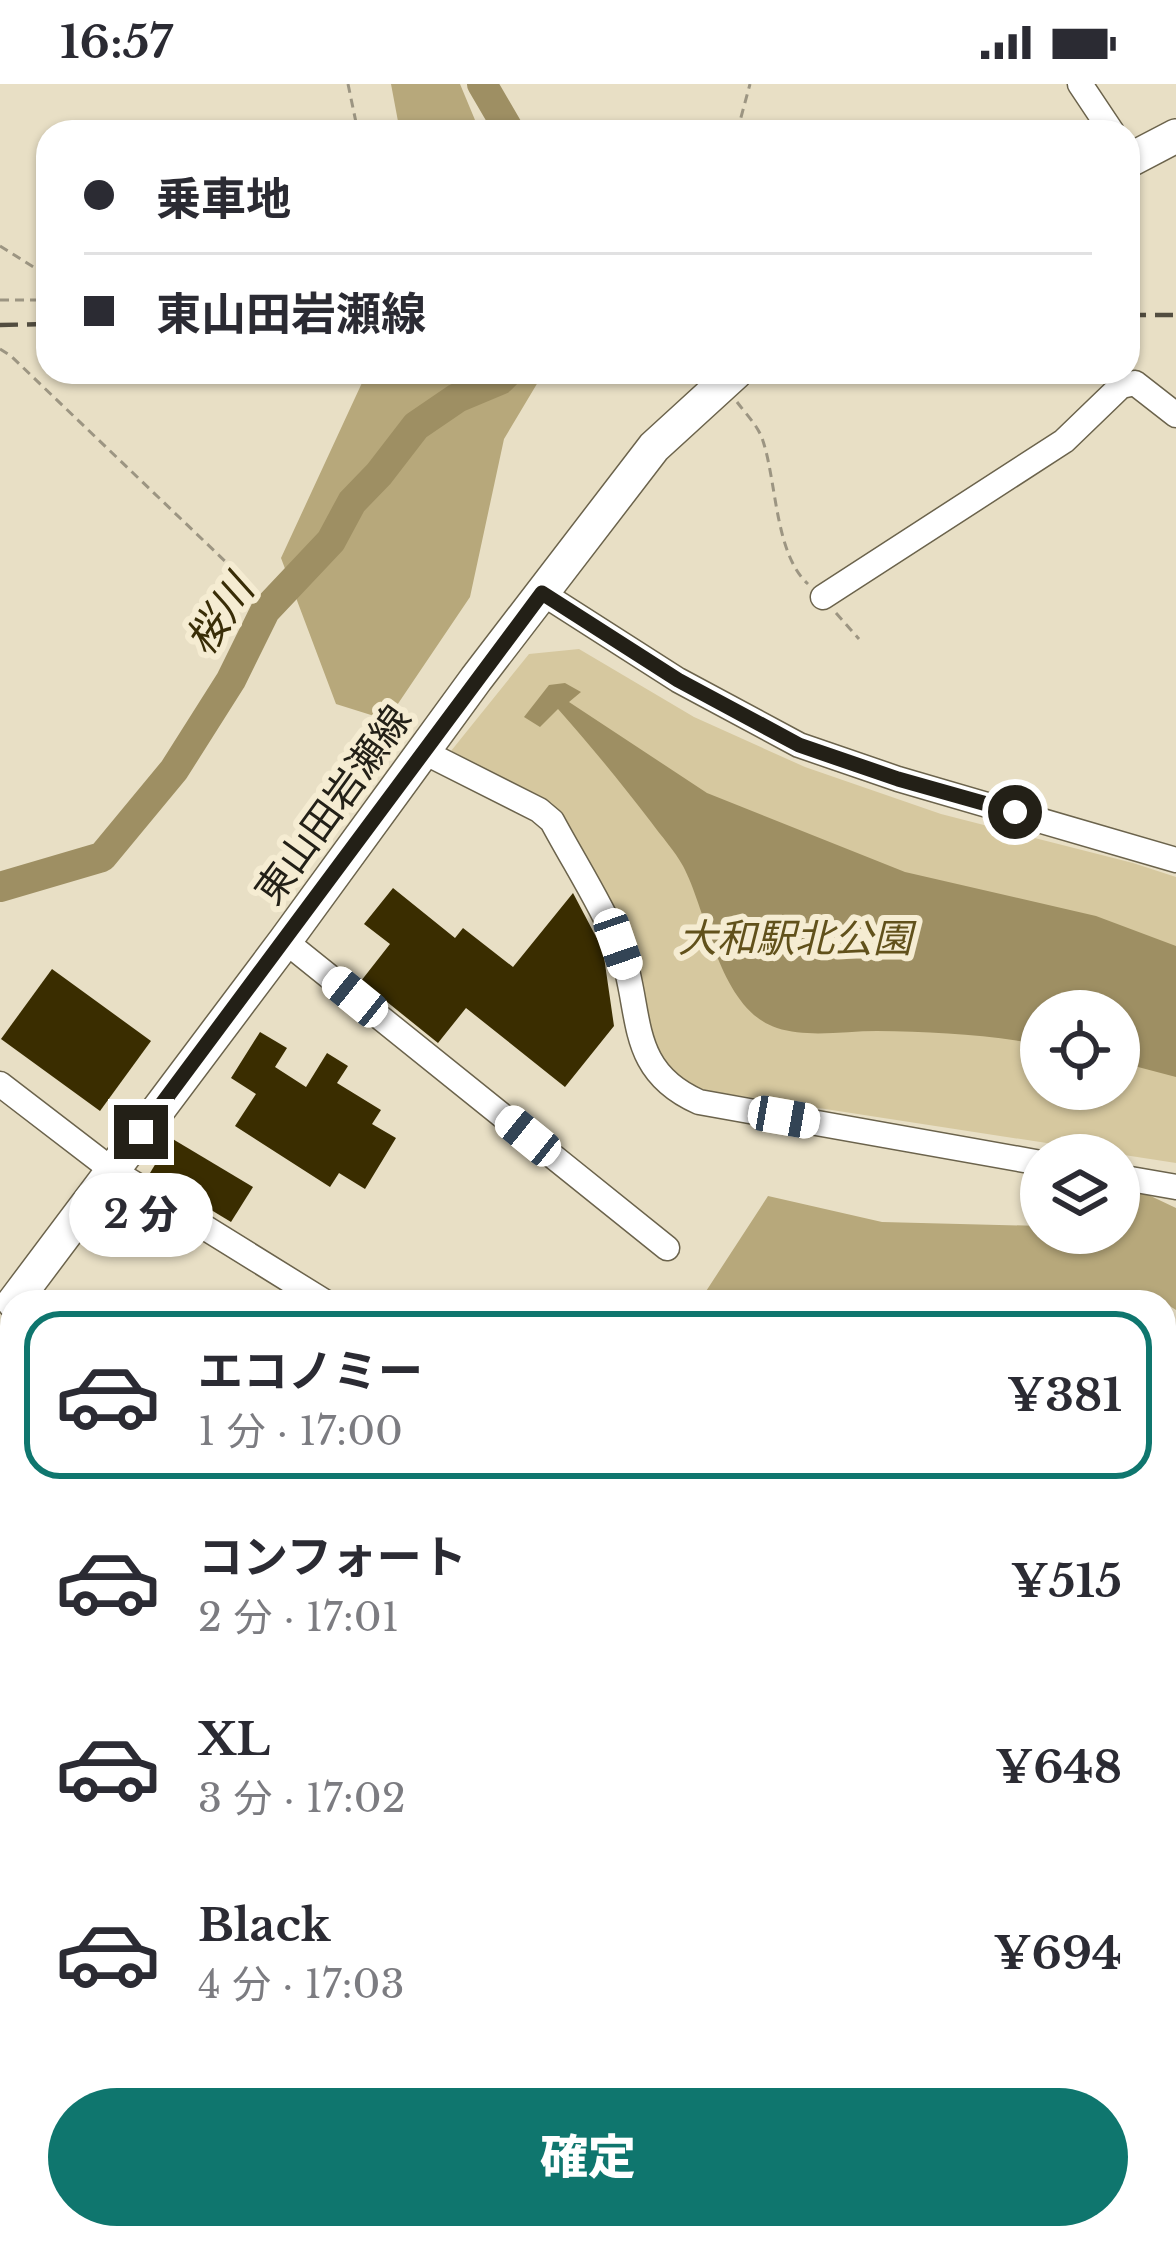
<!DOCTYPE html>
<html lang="ja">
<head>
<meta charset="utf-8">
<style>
  :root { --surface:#fff; --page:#f2f2f3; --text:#2b2b33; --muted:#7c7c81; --line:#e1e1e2; --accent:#0f766e }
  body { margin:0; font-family:"Libre Baskerville","Noto Sans JP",serif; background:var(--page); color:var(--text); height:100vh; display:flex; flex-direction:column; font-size:45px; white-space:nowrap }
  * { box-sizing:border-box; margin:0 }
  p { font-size:39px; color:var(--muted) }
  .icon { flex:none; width:66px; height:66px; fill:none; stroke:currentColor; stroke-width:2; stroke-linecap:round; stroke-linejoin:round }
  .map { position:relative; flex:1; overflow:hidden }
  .panel { position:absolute; left:0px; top:1206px; width:1176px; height:960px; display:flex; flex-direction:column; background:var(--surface); border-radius:36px 36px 0 0; box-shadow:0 3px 9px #0004 }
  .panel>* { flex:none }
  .banner { position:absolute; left:36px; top:36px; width:1104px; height:264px; border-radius:36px; box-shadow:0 3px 9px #0004; display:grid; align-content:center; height:264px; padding:0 48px; background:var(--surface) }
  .buttons { position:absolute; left:1020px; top:906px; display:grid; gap:24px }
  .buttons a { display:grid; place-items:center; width:120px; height:120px; border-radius:50%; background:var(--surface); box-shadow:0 3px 9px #0004; font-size:60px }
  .end { position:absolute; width:54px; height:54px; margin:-27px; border:15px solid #232017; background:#fff; box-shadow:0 0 0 6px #fff }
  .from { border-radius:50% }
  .bubble { position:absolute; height:84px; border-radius:42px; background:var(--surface); box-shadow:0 3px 9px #0004; font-size:39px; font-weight:800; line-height:84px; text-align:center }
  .car { position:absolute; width:36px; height:72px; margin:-36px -18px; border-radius:15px; box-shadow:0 0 9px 3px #0007; background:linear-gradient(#fff 24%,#345 0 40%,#fff 0 76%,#345 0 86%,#fff 0) }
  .banner b { display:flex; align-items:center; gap:42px; height:114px; font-size:45px }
  .banner b+b { border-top:3px solid var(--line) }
  .banner i { width:30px; height:30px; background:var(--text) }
  ul { padding:21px 0 0; list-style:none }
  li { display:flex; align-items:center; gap:36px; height:168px; margin:0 24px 18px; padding:0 24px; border:6px solid transparent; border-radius:36px }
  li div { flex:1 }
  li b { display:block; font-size:45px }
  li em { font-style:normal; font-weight:800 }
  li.selected { border-color:var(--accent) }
  li>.icon { width:108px; height:108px; stroke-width:1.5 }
  .action { display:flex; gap:24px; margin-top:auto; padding:24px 48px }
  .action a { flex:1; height:138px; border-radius:72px; background:var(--accent); color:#fff; font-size:48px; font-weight:800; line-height:138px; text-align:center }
  .status { display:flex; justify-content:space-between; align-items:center; height:84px; padding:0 60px; background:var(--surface); direction:ltr }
  .status svg { height:33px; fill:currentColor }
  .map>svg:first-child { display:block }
  .green { fill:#d6c89f; fill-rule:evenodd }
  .forest { fill:#b7a87b }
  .water { fill:#9e8f63 }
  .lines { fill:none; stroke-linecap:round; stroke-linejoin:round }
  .river { stroke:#9e8f63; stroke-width:30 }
  .building { fill:#3a2d00 }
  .minor-casing { stroke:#6b634c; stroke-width:27 }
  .major-casing { stroke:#6b634c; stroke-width:36 }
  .highway-casing { stroke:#6b634c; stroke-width:39 }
  .path { stroke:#9c9582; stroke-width:3; stroke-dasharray:9 6; stroke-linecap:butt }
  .minor { stroke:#fff; stroke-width:24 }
  .major { stroke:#fff; stroke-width:33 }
  .highway { stroke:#fff; stroke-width:36 }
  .rail { stroke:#524d40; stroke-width:4.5; stroke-dasharray:18 9; stroke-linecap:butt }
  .route { stroke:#232017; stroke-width:15 }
  .labels { text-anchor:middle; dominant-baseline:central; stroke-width:12; stroke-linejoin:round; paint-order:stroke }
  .street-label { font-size:39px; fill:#232017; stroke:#f5ecd2 }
  .park-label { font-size:39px; font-style:italic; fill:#61511b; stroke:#f5ecd2 }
  .water-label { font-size:42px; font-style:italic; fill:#392d07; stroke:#f5ecd2 }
</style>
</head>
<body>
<div class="status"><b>16:57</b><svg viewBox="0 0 49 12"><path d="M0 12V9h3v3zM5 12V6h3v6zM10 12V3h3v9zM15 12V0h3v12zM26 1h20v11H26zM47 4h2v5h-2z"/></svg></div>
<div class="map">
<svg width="1176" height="2166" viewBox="0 0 1176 2166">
  <rect width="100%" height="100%" fill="#e8dfc5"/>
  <path class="green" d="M579 565 694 633 805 683 941 730 1133 779 1176 793V1079L728 1010 695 1004 664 981 646 949 572 756 552 719 451 667 529 570ZM1041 927H1119V1005H1041Z"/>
  <g class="forest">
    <path d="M391 0H460L480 48H400Z"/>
    <path d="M367 288H544L504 355 470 513 387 636 336 620 281 474Z"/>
    <path d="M1138 1106 1176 1124V1226L1149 1209 1142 1218H699L768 1112 882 1138 1041 1142V1149H1119V1129Z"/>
    <path d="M1176 1408V1551L1164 1568V1427Z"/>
  </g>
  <path class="water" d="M565 599 581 608 569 618 707 709 905 788 1096 832 1176 862V993L1119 978V927H1041V961C987 950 932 948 877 947 845 947 808 954 777 944 719 925 708 829 683 782 675 767 661 752 651 738 621 699 591 662 558 625L540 643 524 633 549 601Z"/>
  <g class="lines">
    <g class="river">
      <path d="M482 0 510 48"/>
      <path d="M0 803 102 773 174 686 231 596 265 527 331 457 352 418 379 390 416 342 457 314 500 296 508 288"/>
    </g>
  </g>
  <g class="building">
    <path d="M393 804 455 854 463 844 513 883 573 809 603 866 614 942 565 1003 466 924 438 959 361 897 390 860 364 840Z"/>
    <path d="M52 885 151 957 100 1027 1 955Z"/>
    <path d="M260 948 287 964 275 983 306 1003 327 969 348 982 337 999 381 1026 372 1040 396 1054 365 1105 339 1089 330 1103 235 1042 256 1010 231 994Z"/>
    <path d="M171 1054 253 1103 231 1138 150 1089Z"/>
  </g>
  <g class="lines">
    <g class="minor-casing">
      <g id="minor">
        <path d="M1080 0 1112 48"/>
        <path d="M542 509 678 596 799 661 898 695 1176 776"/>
        <path d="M823 513 1064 357 1121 302 1135 299 1176 331"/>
        <path d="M424 668 539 726 552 737C574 778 600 818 618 860 645 922 622 984 699 1018L1041 1079"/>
        <path d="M285 857 667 1164"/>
        <path d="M0 1000 112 1086 325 1218"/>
        <path d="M1119 1093 1176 1103"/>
      </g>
    </g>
    <g class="major-casing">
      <g id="major">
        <path d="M1128 77 1176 52"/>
        <path d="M14 1218 285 857 476 595 654 363 736 288"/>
        <path d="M0 1846H12"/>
        <path d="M688 2154 705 2166"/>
      </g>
    </g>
    <g class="highway-casing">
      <g id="highway">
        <path d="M0 1668H12"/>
        <path d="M1164 2066 1176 2072"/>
        <path d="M1164 2098 1176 2104"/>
      </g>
    </g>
    <g class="path">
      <path d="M348 0 358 48"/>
      <path d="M737 48 750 0"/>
      <path d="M0 162 48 192"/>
      <path d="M0 216H48"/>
      <path d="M0 265 11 272 228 480"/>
      <path d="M737 318C746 330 759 343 763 357 777 400 775 470 808 500"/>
      <path d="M836 529 859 555"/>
      <path d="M1164 1735 1176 1742"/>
    </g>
    <use href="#minor" class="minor"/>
    <use href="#major" class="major"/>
    <use href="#highway" class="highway"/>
    <g class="rail">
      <path d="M1128 231H1176"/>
      <path d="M0 241 48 240"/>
    </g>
  </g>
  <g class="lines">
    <path class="route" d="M141 1048 542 509 678 596 799 661 898 695 1015 728"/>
  </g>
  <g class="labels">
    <g class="street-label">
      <text transform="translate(333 721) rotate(-54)">東山田岩瀬線</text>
    </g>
    <g class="park-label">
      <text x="795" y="854">大和駅北公園</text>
    </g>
    <g class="water-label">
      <text transform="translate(219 531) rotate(-56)">桜川</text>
    </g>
  </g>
</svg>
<div class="buttons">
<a><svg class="icon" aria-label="locate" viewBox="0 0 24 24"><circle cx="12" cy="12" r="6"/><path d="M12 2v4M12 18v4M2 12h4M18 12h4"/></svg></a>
<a><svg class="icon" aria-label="layers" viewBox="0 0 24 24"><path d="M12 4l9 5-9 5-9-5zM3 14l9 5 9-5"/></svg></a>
</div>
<i class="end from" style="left:1015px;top:728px"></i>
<i class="end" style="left:141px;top:1048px"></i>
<div class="bubble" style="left:69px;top:1089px;width:144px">2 分</div>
<i class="car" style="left:618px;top:860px;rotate:161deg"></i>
<i class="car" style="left:355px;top:913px;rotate:309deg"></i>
<i class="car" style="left:784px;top:1033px;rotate:100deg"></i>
<i class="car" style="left:528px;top:1052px;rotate:309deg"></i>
<div class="banner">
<b><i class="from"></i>乗車地</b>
<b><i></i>東山田岩瀬線</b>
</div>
<section class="panel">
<ul>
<li class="selected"><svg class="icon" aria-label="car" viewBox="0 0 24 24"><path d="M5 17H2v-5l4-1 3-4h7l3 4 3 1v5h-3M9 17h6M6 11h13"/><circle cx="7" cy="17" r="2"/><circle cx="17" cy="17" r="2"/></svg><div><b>エコノミー</b><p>1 分 · 17:00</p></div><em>¥381</em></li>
<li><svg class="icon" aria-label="car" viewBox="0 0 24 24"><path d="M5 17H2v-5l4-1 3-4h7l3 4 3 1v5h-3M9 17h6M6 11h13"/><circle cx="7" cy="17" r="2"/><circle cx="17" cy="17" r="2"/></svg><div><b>コンフォート</b><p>2 分 · 17:01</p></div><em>¥515</em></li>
<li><svg class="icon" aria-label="car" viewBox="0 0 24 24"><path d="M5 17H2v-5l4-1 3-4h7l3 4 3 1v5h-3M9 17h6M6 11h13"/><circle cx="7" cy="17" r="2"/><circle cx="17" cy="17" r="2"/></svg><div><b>XL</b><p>3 分 · 17:02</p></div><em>¥648</em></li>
<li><svg class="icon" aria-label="car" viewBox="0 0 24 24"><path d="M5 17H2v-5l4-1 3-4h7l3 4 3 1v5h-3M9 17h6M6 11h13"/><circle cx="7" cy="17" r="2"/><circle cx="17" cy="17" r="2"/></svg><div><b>Black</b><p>4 分 · 17:03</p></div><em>¥694</em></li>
</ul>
<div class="action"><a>確定</a></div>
</section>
</div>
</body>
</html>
